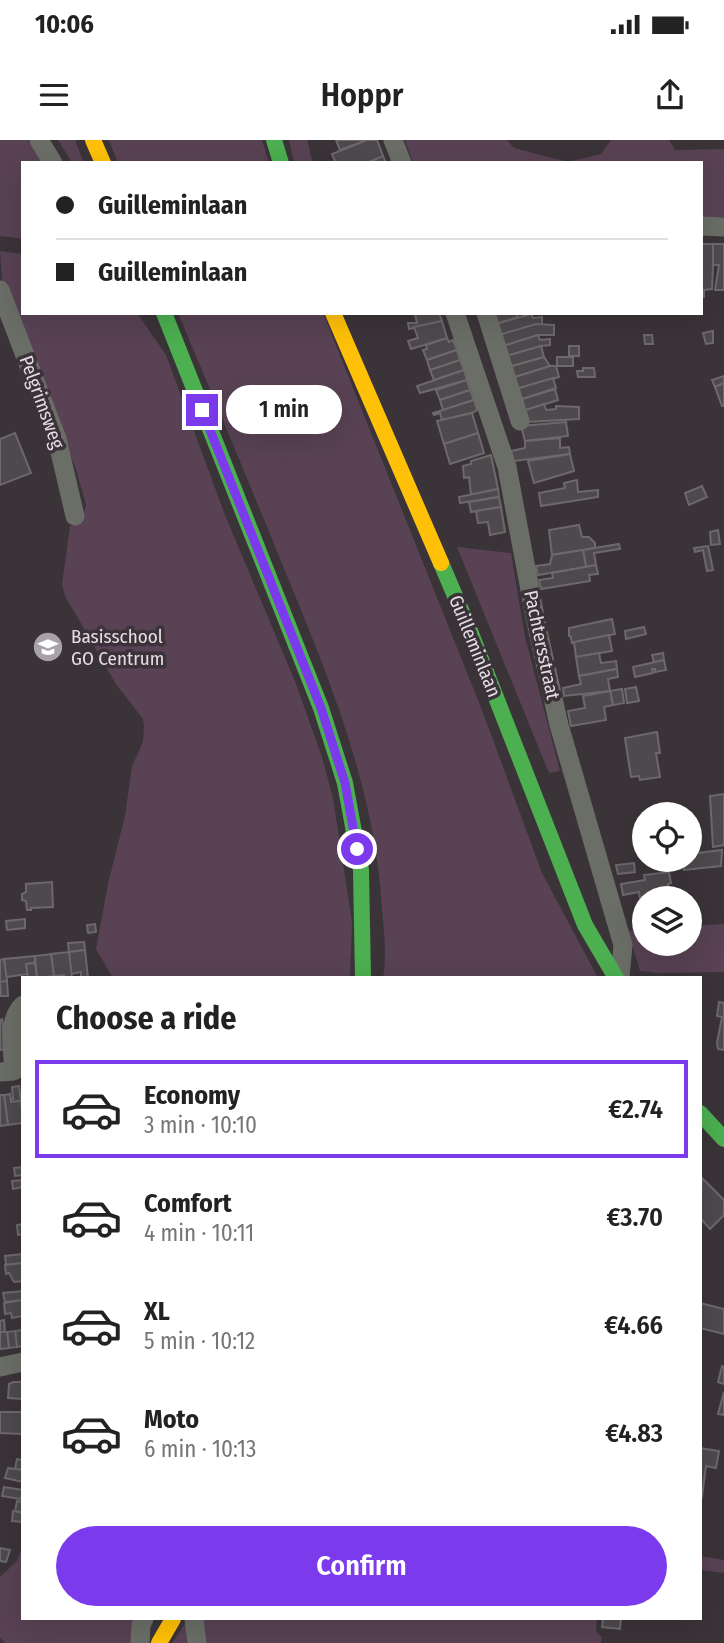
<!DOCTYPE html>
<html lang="en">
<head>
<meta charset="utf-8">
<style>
  :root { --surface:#fff; --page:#f6f6f6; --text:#222; --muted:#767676; --line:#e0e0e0; --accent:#7c3aed }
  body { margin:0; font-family:"Fira Sans Condensed",sans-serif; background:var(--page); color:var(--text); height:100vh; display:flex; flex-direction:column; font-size:26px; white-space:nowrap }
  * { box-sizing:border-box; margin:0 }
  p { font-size:23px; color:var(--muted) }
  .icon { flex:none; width:38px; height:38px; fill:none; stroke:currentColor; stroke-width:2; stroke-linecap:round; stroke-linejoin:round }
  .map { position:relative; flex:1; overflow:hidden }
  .panel { position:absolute; left:21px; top:836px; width:681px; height:644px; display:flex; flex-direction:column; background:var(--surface); border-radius:0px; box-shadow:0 7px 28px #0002 }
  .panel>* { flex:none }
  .banner { position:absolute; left:21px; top:21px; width:682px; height:154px; border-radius:0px; box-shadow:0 7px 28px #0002; display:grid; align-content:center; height:154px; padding:0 35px; background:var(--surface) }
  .controls { position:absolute; left:632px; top:662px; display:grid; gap:14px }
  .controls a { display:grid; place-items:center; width:70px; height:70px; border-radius:50%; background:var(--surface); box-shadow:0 7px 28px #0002; font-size:35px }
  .end { position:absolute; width:32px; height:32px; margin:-16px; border:9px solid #7c3aed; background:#fff; box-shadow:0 0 0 4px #fff }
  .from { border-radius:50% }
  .bubble { position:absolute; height:49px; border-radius:24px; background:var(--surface); box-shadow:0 7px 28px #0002; font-size:23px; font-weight:600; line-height:49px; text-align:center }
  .banner b { display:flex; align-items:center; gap:24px; height:66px; font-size:26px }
  .banner b+b { border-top:2px solid var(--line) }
  .banner i { width:18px; height:18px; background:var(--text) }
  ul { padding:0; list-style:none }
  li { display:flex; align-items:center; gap:21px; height:98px; margin:0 14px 10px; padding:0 21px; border:4px solid transparent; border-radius:0px }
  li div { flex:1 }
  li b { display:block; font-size:26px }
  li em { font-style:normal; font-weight:600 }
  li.on { border-color:var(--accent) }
  li>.icon { width:63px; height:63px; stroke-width:1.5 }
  h2 { padding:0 35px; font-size:32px; line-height:84px }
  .button { display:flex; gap:14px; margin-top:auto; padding:14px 35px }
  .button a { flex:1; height:80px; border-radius:42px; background:var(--accent); color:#fff; font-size:28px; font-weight:600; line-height:80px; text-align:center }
  .status { display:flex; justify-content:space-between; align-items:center; height:49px; padding:0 35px; background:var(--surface); direction:ltr }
  .status svg { height:19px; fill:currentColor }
  header { display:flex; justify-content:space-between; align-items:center; height:91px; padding:0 35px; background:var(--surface); font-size:32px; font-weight:600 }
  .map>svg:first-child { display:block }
  .green { fill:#584254 }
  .building { fill:#4e494d; stroke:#6d686c; stroke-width:2 }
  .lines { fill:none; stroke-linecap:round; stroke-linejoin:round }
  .street { stroke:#6b6e67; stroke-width:19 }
  .fast { stroke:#4caf50; stroke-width:16 }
  .slow { stroke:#ffc107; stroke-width:16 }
  .route { stroke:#7c3aed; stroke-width:9 }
  .labels { text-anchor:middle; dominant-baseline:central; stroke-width:7; stroke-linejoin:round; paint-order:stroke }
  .street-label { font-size:19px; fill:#e4dee3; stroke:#3c323a }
  .poi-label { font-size:19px; fill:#e4dee3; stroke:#3c323a; text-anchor:start }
</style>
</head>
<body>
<div class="status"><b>10:06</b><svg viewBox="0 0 49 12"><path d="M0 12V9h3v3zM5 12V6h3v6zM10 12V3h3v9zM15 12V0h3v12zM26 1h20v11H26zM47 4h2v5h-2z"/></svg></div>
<header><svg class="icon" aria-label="menu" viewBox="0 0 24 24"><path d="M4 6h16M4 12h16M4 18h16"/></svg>Hoppr<svg class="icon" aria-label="share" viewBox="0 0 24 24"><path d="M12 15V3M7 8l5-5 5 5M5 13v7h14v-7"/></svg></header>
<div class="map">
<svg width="724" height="1503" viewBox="0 0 724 1503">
  <rect width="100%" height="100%" fill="#3a3439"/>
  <g class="green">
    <path d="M0 0H28L43 23H23V99L0 96Z"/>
    <path d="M58 0H75L84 23H72Z"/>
    <path d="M109 0H262L269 23H118Z"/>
    <path d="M289 0H307L313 23H294Z"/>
    <path d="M405 0H507L514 8 568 22 601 14 611 0H669L675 10 724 9V77H702V23H413Z"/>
    <path d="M0 111 23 114V173H137L166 215 225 375 296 544 322 617 333 658 352 782 350 838H113L96 809 108 744 125 676 132 626 143 602 144 587 143 579 116 544 65 456 62 444 70 386 82 382 86 365 76 329 2 141Z"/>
    <path d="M178 173H323L482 570 542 733 598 838H383C387 815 384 792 382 769 375 644 325 528 278 414 245 333 212 253 178 173Z"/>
    <path d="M457 407 511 413 525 497 560 631 549 633Z"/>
    <path d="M724 784V832L657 833 640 831 628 791 644 790V803H690V786Z"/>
    <path d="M23 1404V1479H140L131 1503H5L0 1497V1437L17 1421Z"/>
    <path d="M700 1416 724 1420V1433L700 1430Z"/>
    <path d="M188 1479H597L596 1492 602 1497 601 1503H172Z"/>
  </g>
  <g class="building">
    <path d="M336 0H367L340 10Z"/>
    <path d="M367 0H377L383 16 367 23H336L332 14Z"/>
    <path d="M383 16 386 23H367Z"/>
    <path d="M702 104H713V125L712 149 704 150V157H702Z"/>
    <path d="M713 104H724V150H715L719 125H713Z"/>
    <path d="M439 173 442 181 409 189 408 183H417L415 174Z"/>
    <path d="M492 173H517L518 177 496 184Z"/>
    <path d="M531 174 533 178 542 177V184L499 195 496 184Z"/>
    <path d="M442 181 447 198 411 209 408 201 418 198 414 187Z"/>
    <path d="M536 184 554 185V195H538L503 206 499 195Z"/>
    <path d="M713 191V203L706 204 703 193Z"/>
    <path d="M538 195 540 200 550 199V205L541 206 506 216 503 206Z"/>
    <path d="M644 195H652L653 204H645Z"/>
    <path d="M447 198 449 202 453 200 457 210 427 220 423 210 427 209 426 205Z"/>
    <path d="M541 206 544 217 509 227 506 216Z"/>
    <rect x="569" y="206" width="10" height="10"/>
    <path d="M457 210 460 220 430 230 427 220Z"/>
    <path d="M544 217 550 226 512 238 509 227Z"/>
    <rect x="557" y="217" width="16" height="9"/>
    <path d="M460 220 464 230 434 240 430 230Z"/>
    <path d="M550 226H556L559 237 516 249 512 238Z"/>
    <path d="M583 228H594L595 237H578L577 231H583Z"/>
    <path d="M464 230 467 240 420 253 417 246Z"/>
    <path d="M724 236V243L715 247 712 240Z"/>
    <path d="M553 238 556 248 519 260 516 249Z"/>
    <path d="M467 240 470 250 440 260 436 250Z"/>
    <path d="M724 243V266H722L715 247Z"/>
    <path d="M555 249 558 260 523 271 519 260Z"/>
    <path d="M470 250 474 260 443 270 440 260Z"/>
    <path d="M474 260 477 270 472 273 442 280 440 273 434 275 433 273Z"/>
    <path d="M544 264 546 270 556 269V266L579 267V279L526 282 523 271Z"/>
    <path d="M472 273 478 293 444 304 437 281Z"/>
    <path d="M566 282 568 296 525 301 521 286Z"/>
    <path d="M15 293 31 333 0 345V299Z"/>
    <path d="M478 293 484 313 450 324 444 304Z"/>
    <path d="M560 298V308L569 307 570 314 514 321 511 311 525 308V301Z"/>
    <path d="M570 314 574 331 534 343 528 321Z"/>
    <path d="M491 315 498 349 471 355 469 337 464 338 463 326 471 324V321Z"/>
    <path d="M577 340 578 352 598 350V357L541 366 539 353 565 348 564 343Z"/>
    <path d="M702 346 707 357 689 365 685 353Z"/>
    <path d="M498 349 499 357 460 363 459 357Z"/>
    <path d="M499 357 501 367 471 372 469 362Z"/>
    <path d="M501 367 505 392 490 395 488 382 478 383 476 371Z"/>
    <path d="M579 385 582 397H589L595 403V408L552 415 549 390Z"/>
    <path d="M718 390 720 404 711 405 710 392Z"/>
    <path d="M619 404 620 409 594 413 596 425 586 427 583 410Z"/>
    <path d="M708 406 713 430 707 431 703 410 695 412 694 408Z"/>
    <path d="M583 410 586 427 538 435 536 426 550 424 552 415Z"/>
    <path d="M596 425 598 434 589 435 590 441 541 449 539 440 553 438 552 433Z"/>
    <path d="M612 479 615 494 572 503 571 497 569 496V488Z"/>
    <path d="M644 487 646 494 626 499 625 491Z"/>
    <path d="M609 495 612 511 576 517 574 502Z"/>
    <path d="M599 513 601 523 616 521 617 529 579 536 576 517Z"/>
    <path d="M663 513 664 520 654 522 652 515Z"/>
    <path d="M664 520 666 530 655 532V529H652L653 533 635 537 633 527Z"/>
    <path d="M617 529 618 537 608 539 610 551 564 556 563 548 581 544 579 536Z"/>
    <path d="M636 547 639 561 627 563 625 549Z"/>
    <path d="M622 549 624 563 613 565 610 551Z"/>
    <path d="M610 551 613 565 604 567 606 580 571 586 568 571 585 568 583 556Z"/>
    <path d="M657 592 660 613H656L660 637 640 640 639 636 631 637 625 598Z"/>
    <path d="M724 654V705L713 707 710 656Z"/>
    <path d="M722 710 721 726 684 730 683 719H690V714Z"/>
    <path d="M634 723 635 732 618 734 616 725Z"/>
    <path d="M669 732 671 743 668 744 670 756 644 758V770L641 767 639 752 623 755 621 744 645 740 644 735Z"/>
    <path d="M52 742 53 767 31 768V770H27L26 761 22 760V754L26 752V744Z"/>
    <path d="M25 779V788L7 790 6 781Z"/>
    <path d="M95 784 96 792 88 793 87 785Z"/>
    <path d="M84 802 85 810 69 812 68 803Z"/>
    <path d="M85 810 88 838H81V832L71 834 69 812Z"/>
    <path d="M69 812 72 838H65L64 835 54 836 51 814Z"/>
    <path d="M51 814 54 836 37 838 35 816Z"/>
    <path d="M35 816V823L26 824 28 834 6 837 4 819Z"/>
    <path d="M4 819 7 841 0 842V820Z"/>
    <path d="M35 823 37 838H28L26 824Z"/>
    <path d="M7 841 8 856H1L0 842Z"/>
    <path d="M719 862 724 863V910L718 909 717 903 722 877 717 876Z"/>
    <path d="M2 879 6 909 0 910V880Z"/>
    <path d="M19 946 21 961 11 962V959H13L12 947Z"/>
    <path d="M10 954 11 962 21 961 23 983 8 985 4 955Z"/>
    <path d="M0 955H4L8 985 0 986Z"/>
    <path d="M23 1027V1035L15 1036 14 1028Z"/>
    <path d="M702 1038 724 1060V1075L710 1089 700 1078Z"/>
    <path d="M22 1040 23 1047 13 1049 12 1041Z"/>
    <path d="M23 1084V1094L18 1095 17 1085Z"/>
    <path d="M23 1114V1123L6 1125 5 1116Z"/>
    <path d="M23 1123V1141L14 1142 9 1133 6 1134 5 1125Z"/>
    <path d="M23 1151V1160L5 1162 3 1153Z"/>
    <path d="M23 1160V1176L12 1178 11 1173 5 1174 4 1163Z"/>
    <path d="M700 1163 724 1169V1194L700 1188Z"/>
    <path d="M4 1180 5 1192H0V1181Z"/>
    <path d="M23 1190V1206L17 1207 15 1191Z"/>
    <path d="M15 1191 17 1207 9 1208 7 1192Z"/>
    <path d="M0 1192H7L9 1208 0 1209Z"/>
    <path d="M722 1226 724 1227V1244L718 1242Z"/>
    <path d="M13 1242H23V1259L8 1258 9 1244Z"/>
    <path d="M724 1252V1275L718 1274Z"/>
    <path d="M0 1272H23V1294L0 1293Z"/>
    <path d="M700 1308 719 1311 716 1328 706 1326 702 1357 700 1356Z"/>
    <path d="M17 1319 23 1320V1330L15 1329Z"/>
    <path d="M8 1328 23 1330V1342L5 1338Z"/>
    <path d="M4 1347 23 1350 21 1359 2 1356Z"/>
    <path d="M17 1361 23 1362 22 1372 15 1371Z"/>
    <path d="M13 1371 23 1373V1382L12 1381Z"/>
    <path d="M0 1408 10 1410 6 1422 0 1421Z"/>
    <path d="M603 1479H621L620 1489 602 1487Z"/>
  </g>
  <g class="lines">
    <g class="street">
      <path d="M39 0 53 23"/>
      <path d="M393 0 402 23"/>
      <path d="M702 86 724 87"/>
      <path d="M0 150 57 299 75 376"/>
      <path d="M455 173 507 327 536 482 559 585 623 805 620 838"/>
      <path d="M486 173 520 281"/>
      <path d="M0 932 14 931C13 909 6 882 23 865"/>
      <path d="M0 1227 23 1222"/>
      <path d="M194 1479 197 1503"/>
      <path d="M140 1503 141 1485 144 1479"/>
    </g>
    <g class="fast">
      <path d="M274 0 281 23"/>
      <path d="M164 173 321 568 345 643 361 730 363 838"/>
      <path d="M441 423 470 491 585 785 616 838"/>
      <path d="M700 973 724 999"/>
    </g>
    <g class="slow">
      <path d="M93 0 103 23"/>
      <path d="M333 173 441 423"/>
      <path d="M159 1503 173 1479"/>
    </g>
  </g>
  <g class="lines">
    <path class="route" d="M202 270 321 568 345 643 357 709"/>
  </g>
  <defs>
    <g id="school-disc" transform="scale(1.575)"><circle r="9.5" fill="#a8a2a8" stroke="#3c323a"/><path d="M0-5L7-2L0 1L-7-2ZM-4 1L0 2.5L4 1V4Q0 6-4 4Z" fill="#fff"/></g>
  </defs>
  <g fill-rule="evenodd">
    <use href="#school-disc" x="48" y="507"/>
  </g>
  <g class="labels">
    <g class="street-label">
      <text transform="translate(42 262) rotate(70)">Pelgrimsweg</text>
      <text transform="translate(542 505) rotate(78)">Pachtersstraat</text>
      <text transform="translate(475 506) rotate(68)">Guilleminlaan</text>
    </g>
    <g class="poi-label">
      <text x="71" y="496">Basisschool<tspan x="71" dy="22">GO Centrum</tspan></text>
    </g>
  </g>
</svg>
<div class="controls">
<a><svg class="icon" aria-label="locate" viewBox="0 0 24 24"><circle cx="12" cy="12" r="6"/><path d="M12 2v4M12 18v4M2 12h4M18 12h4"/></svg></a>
<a><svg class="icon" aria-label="layers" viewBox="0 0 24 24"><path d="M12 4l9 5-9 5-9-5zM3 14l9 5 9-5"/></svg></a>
</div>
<i class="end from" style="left:357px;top:709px"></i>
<i class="end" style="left:202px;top:270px"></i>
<div class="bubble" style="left:226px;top:245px;width:116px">1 min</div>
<div class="banner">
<b><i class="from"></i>Guilleminlaan</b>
<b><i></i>Guilleminlaan</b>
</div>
<section class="panel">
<h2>Choose a ride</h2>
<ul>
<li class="on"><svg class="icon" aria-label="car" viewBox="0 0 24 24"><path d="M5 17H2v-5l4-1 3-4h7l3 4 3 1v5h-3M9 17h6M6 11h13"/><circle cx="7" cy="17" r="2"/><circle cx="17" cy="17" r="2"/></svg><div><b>Economy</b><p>3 min · 10:10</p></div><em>€2.74</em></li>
<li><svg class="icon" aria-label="car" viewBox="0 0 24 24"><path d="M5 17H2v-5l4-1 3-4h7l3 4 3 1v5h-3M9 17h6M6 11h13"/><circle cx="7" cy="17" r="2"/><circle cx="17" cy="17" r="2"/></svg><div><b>Comfort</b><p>4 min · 10:11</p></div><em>€3.70</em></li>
<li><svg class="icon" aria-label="car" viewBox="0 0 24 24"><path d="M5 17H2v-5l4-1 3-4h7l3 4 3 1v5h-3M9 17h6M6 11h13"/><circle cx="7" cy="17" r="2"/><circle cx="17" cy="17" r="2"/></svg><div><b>XL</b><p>5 min · 10:12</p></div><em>€4.66</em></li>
<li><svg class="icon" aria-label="car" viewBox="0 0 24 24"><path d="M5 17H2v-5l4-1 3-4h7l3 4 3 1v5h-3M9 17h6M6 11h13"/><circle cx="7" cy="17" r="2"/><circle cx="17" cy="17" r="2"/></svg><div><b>Moto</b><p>6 min · 10:13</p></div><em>€4.83</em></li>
</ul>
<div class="button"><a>Confirm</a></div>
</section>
</div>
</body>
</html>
